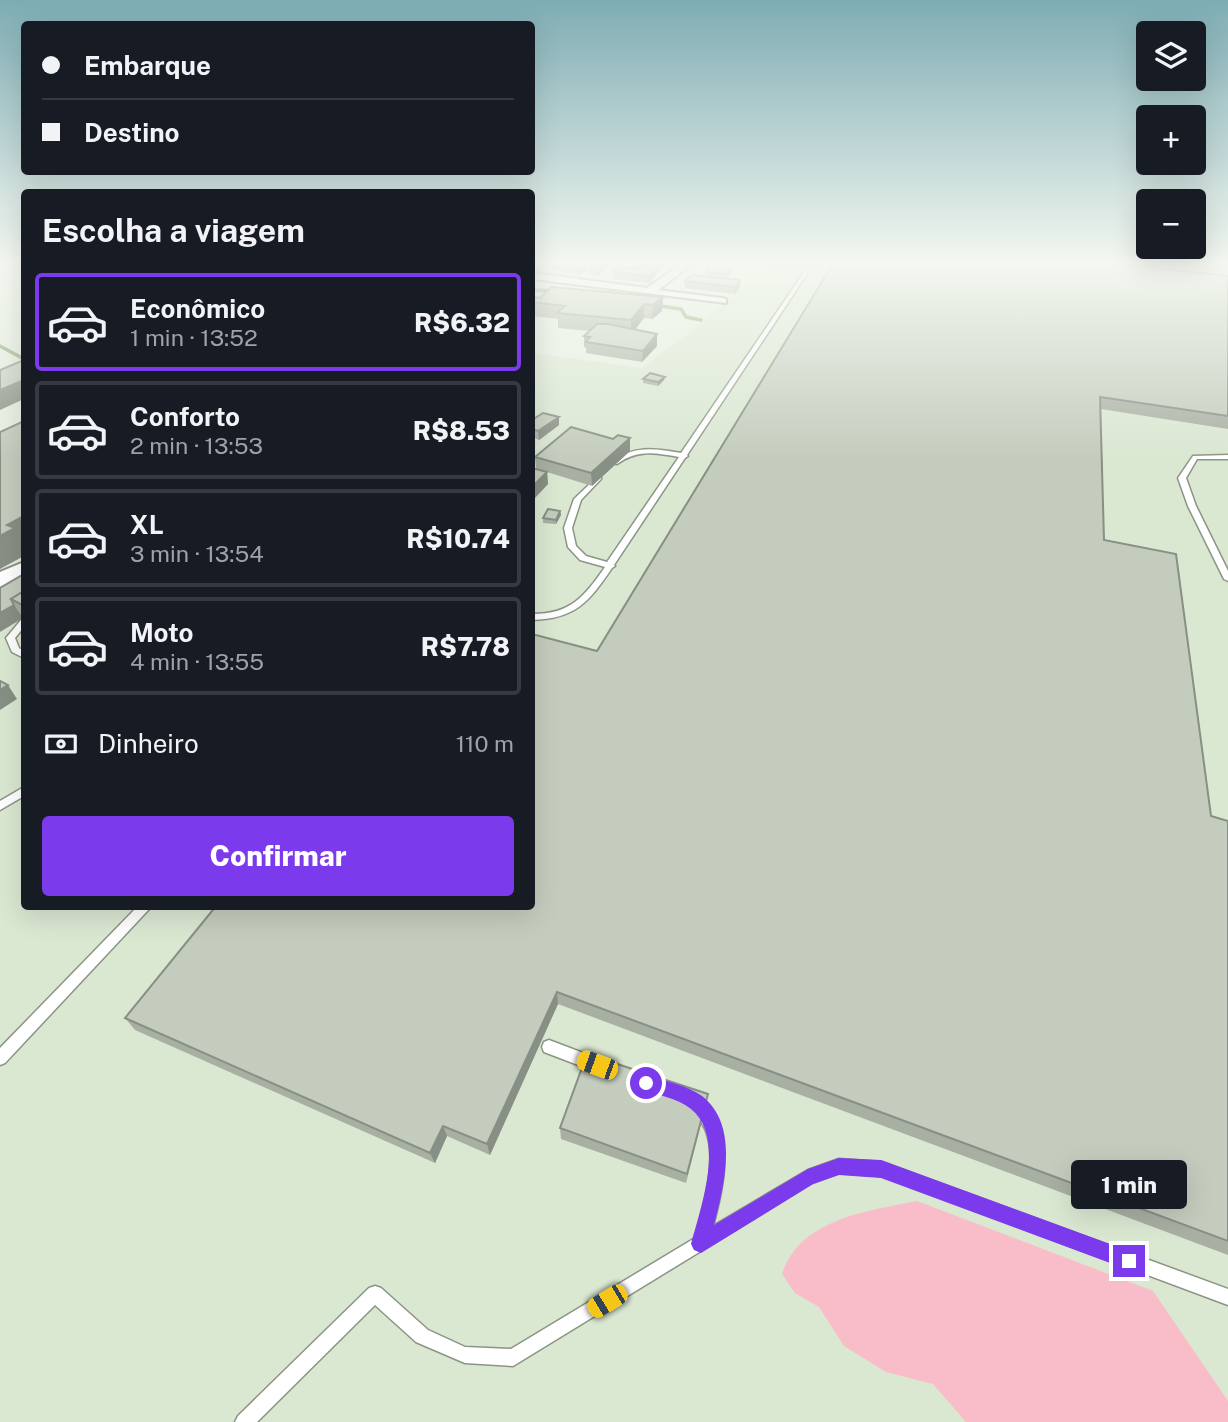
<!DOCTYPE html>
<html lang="pt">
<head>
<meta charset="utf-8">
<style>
  :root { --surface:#171b24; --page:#242831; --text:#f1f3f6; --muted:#9ea1a6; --line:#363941; --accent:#7c3aed }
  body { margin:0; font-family:"Public Sans",sans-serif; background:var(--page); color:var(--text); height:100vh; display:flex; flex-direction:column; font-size:26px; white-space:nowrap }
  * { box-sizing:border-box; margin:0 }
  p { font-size:23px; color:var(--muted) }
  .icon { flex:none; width:38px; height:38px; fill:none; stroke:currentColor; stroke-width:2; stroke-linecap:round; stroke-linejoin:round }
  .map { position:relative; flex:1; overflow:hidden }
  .panel { position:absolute; left:21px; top:189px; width:514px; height:721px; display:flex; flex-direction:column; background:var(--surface); border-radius:7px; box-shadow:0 7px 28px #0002 }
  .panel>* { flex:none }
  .guide { position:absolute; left:21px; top:21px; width:514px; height:154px; border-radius:7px; box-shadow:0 7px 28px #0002; display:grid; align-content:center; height:154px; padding:0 21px; background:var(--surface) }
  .tools { position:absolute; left:1136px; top:21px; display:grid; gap:14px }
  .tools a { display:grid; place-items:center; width:70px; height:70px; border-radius:7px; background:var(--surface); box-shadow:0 7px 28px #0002; font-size:35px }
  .end { position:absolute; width:32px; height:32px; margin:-16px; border:9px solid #7c3aed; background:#fff; box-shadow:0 0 0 4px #fff }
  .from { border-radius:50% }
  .bubble { position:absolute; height:49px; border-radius:7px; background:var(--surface); box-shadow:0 7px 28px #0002; font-size:23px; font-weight:800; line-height:49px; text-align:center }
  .car { position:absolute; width:21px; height:42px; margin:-21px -10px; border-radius:9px; box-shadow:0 0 5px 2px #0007; background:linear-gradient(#f5c518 24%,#345 0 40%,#f5c518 0 76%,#345 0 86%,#f5c518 0) }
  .guide b { display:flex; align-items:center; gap:24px; height:66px; font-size:26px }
  .guide b+b { border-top:2px solid var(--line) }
  .guide i { width:18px; height:18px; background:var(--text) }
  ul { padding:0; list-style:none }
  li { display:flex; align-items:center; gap:21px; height:98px; margin:0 14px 10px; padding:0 7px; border:4px solid var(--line); border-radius:7px }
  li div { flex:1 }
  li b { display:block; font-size:26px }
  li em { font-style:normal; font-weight:800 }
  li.current { border-color:var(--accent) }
  li>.icon { width:63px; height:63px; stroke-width:1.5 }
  h2 { padding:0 21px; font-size:32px; line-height:84px }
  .pay { display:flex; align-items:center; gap:18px; height:77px; padding:0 21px; font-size:26px }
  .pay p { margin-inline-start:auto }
  .action { display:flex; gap:14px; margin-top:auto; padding:14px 21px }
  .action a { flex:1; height:80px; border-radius:7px; background:var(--accent); color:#fff; font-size:28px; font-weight:800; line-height:80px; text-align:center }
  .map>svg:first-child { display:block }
  .built { fill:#dae7d1 }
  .green { fill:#f8bdc9 }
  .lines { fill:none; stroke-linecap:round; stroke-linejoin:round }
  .stream { stroke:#7da064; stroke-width:3.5 }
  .lane-casing { stroke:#8c9486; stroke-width:3 }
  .street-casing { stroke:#8c9486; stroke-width:4 }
  .secondary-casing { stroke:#8c9486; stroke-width:4 }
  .lane { fill:#fff; fill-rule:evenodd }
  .street { fill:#fff; fill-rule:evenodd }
  .secondary { fill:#fff; fill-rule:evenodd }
  .wall { fill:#a8afa3 }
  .shaded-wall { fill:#888f84 }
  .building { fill:#c3ccbd; stroke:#888f84; stroke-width:2 }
  .route { fill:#7c3aed }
</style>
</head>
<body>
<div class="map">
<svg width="1228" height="1422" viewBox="0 0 1228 1422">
  <rect width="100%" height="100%" fill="#e6efe0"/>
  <path class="built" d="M769 262H1228V1422H0V603L24 589V906H532V452L548 439 532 450V353L642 368 707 319Z"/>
  <g class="green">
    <path d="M1101 262H1224L1228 276Z"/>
    <path d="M917 1201 1153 1291 1228 1401V1422H966L933 1384 886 1372 844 1346 819 1307 795 1293 782 1274C800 1219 867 1211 917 1201Z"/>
  </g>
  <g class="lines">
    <g class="stream">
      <path d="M532 290 556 291"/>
      <path d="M654 305 681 309 686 317 701 320"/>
      <path d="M0 346 24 359"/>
    </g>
    <g class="lane-casing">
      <g id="lane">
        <path d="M811 262H815L687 455 688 456 685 458 614 565 615 566 612 568C589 602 575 619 532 620V614C571 614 584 597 605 567L580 560 568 547 564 528 574 499 597 477H601V479L581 500 572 528 576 546 586 556 607 562 679 457C655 453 638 449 617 464L612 463C632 444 657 449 681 453Z"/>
        <path d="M1228 455V459H1197L1186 478 1196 506 1228 571V581L1224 579 1188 506 1178 478 1193 456Z"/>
        <path d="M24 619V627L15 638 19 648 24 651V658L12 652 6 638 21 620Z"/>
        <path d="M24 787V796L0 810V801Z"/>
        <path d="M138 906H152L5 1063 0 1065V1048Z"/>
        <path d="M549 1040 599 1059 601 1064 599 1069 594 1071 544 1052 542 1047 544 1042Z"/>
        <path d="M696 1096C706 1100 712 1112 716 1122 731 1156 722 1192 713 1226L808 1170 839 1159 882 1162 1228 1289V1305L882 1176 839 1173 812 1183 513 1366 465 1363 416 1342 375 1305 257 1422H235L238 1416 369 1288 375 1286 381 1288 428 1330 465 1347 511 1349 695 1238C703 1205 718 1164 706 1131 702 1120 693 1113 689 1103L691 1098Z"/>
      </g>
    </g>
    <g class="street-casing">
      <path id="street" d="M685 262H695L658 290 722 298 726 299V303L532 279V273L647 288Z"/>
    </g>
    <g class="secondary-casing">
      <g id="secondary">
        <path d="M532 262H546L532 274Z"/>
        <path d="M24 562V578L0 589V572Z"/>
      </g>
    </g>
    <use href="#lane" class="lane"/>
    <use href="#street" class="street"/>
    <use href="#secondary" class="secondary"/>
  </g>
  <g class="wall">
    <path d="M620 262H673L669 266 663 265V267L658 272H656V276L649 283 614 279V272L627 268V262Z"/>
    <path d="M736 262 728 278 706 275V272Z"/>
    <path d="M589 263V267L580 275 552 270V267Z"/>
    <path d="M965 264 1228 276V429L1101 409 1104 540 1211 816 1228 821V1255L558 1004 490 1155 447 1136 435 1163 135 1030 125 1018 597 651Z"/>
    <path d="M608 266 598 276 590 275 591 270H589V267Z"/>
    <path d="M685 281 740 287 735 294 685 288Z"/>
    <path d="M532 297 540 298 663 297 662 311 652 319 644 318 635 329 657 346 642 362 586 353V348L584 347V336L590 331 558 328V319L532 316Z"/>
    <path d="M665 377 664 380 658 386 643 383V379Z"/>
    <path d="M532 420 559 425 539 440 532 437Z"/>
    <path d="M630 438V451L592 486 547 472 548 484 532 501V468L536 469 535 457 613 439Z"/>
    <path d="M560 511 561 515 556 524 543 523V518Z"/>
    <path d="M24 574V621L0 588Z"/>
    <path d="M706 1105 686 1183 561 1139 560 1128Z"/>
  </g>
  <g class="shaded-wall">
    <path d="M662 262H663V267L658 272V265Z"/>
    <path d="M589 263V267L580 275V271Z"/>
    <path d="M608 263V266L598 276V272Z"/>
    <path d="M656 269V276L649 283V276Z"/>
    <path d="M740 280V287L735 294V287Z"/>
    <path d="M663 297 662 311 652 319 653 305Z"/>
    <path d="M644 304V318L631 335V320Z"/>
    <path d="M657 334V346L642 362 643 351Z"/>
    <path d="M665 377 664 380 658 386V382Z"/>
    <path d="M24 380V399L0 410V390Z"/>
    <path d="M559 417V425L539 440 538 431Z"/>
    <path d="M630 438V451L592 486 591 473Z"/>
    <path d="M547 472 548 484 532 501V487Z"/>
    <path d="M560 511 561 515 556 524V520Z"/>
    <path d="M24 516V556L0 569V536L7 525Z"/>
    <path d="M14 605 23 618 0 632V613Z"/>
    <path d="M8 685 17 699 0 710V690Z"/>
    <path d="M557 992 558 1004 490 1155 487 1144Z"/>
    <path d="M443 1126 447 1136 435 1163 430 1153Z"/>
  </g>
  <g class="building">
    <path d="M558 262H575L589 263 580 271 552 267Z"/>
    <path d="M594 262H597L608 263 598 272 590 271 594 267H589Z"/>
    <path d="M630 262H662L658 265Z"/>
    <path d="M711 262H735L728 274 706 272Z"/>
    <path d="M834 262H947L965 264V262H1105L1228 276V416L1100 397 1104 540 1176 554 1211 816 1228 821V1241L557 992 487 1144 443 1126 430 1153 125 1018 216 906H532V634L597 651Z"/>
    <path d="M619 267 638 269 640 267 656 269 649 276 614 272Z"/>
    <path d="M691 275 740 280 735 287 685 281Z"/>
    <path d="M551 287 663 297 653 305 644 304 631 320 557 313 565 306 532 302V297L540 298Z"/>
    <path d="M597 324H608L657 334 643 351 586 342 590 337 584 336Z"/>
    <path d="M24 360V380L0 390V370Z"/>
    <path d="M650 373 665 377 658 382 643 379Z"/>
    <path d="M543 413 559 417 538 431 532 429V420Z"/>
    <path d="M24 421V516L7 525 15 528 0 536V432Z"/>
    <path d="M571 427 613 439 618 435 630 438 591 473 535 457Z"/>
    <path d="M532 468 547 472 532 487Z"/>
    <path d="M548 509 560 511 556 520 543 518Z"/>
    <path d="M24 574V591L11 599 14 605 0 613V588Z"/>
    <path d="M24 591V606L11 599Z"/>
    <path d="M0 681 8 685 0 690Z"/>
    <path d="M587 1054 708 1094 687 1174 560 1128Z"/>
  </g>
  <linearGradient id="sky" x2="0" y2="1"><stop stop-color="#7dacb3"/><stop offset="0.57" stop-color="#f4f8f1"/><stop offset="1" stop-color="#f4f8f1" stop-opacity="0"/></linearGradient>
  <rect width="1228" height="461" fill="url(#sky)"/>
  <path class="route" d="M646 1074C663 1081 687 1085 702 1096 740 1126 724 1185 714 1225L808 1169 839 1158 881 1160 1129 1251 1136 1254 1138 1261 1136 1267 1129 1270 881 1178 839 1175 813 1184 701 1253 694 1250 691 1244C701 1207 726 1137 691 1109 678 1098 655 1095 640 1088V1077Z"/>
</svg>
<div class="tools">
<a><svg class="icon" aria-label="layers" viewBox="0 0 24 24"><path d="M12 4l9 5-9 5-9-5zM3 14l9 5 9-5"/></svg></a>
<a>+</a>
<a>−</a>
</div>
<i class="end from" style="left:646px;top:1083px"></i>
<i class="end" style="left:1129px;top:1261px"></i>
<div class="bubble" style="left:1071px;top:1160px;width:116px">1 min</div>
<i class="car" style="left:597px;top:1065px;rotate:290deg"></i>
<i class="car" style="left:607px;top:1301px;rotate:239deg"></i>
<div class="guide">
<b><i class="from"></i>Embarque</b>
<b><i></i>Destino</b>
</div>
<section class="panel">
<h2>Escolha a viagem</h2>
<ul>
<li class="current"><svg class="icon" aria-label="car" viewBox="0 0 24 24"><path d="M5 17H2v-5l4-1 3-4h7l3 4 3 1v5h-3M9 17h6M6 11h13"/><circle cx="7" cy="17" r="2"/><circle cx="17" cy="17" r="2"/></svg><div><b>Econômico</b><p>1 min · 13:52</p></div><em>R$6.32</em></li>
<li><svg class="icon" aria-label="car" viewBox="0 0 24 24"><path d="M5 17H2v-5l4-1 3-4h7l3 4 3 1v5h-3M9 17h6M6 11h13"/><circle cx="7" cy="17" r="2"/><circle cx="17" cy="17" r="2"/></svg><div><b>Conforto</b><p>2 min · 13:53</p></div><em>R$8.53</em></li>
<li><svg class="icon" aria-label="car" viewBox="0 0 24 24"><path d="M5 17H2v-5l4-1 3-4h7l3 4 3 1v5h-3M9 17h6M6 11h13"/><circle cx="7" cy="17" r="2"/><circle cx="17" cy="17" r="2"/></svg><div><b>XL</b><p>3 min · 13:54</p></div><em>R$10.74</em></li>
<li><svg class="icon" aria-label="car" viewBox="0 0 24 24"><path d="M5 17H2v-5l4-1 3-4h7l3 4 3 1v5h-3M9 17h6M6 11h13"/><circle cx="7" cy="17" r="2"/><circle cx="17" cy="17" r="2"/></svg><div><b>Moto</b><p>4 min · 13:55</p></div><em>R$7.78</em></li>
</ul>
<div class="pay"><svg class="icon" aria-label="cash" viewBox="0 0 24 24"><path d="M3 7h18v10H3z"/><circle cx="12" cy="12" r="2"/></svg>Dinheiro<p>110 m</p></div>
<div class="action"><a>Confirmar</a></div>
</section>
</div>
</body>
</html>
